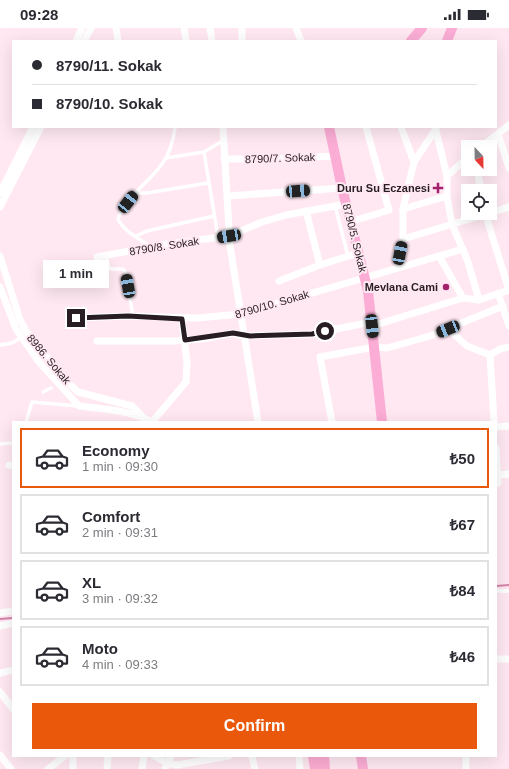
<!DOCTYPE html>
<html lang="en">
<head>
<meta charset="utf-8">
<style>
  :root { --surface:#fff; --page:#f2f2f3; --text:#2b2b33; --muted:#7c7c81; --line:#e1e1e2; --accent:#ea580c }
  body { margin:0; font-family:Arial,sans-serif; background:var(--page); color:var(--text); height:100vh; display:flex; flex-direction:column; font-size:15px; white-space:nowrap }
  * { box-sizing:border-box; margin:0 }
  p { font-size:13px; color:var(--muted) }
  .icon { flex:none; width:22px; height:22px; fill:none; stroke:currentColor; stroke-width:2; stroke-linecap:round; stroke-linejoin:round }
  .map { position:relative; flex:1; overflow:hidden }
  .details { position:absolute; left:12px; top:393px; width:485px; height:336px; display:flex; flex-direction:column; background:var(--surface); border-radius:0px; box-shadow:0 4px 16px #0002 }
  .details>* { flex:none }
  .banner { position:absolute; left:12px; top:12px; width:485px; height:88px; border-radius:0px; box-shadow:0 4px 16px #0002; display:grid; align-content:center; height:88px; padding:0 20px; background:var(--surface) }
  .needle { width:26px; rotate:158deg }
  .buttons { position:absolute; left:461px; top:112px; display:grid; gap:8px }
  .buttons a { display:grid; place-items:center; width:36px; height:36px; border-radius:0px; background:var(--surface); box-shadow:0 4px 16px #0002; font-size:20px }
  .end { position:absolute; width:18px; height:18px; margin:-9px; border:5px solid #271d22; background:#fff; box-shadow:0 0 0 2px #fff }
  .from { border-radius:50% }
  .bubble { position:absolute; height:28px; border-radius:0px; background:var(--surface); box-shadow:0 4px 16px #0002; font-size:13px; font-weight:700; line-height:28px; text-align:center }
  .car { position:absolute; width:12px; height:24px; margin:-12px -6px; border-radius:5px; box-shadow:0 0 3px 1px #0007; background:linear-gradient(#222 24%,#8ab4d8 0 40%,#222 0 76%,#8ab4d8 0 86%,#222 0) }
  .banner b { display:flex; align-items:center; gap:14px; height:38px; font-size:15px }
  .banner b+b { border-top:1px solid var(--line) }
  .banner i { width:10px; height:10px; background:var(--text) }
  ul { padding:7px 0 0; list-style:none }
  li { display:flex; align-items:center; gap:12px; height:60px; margin:0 8px 6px; padding:0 12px; border:2px solid var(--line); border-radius:0px }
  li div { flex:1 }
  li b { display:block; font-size:15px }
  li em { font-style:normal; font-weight:700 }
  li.active { border-color:var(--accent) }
  li>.icon { width:36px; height:36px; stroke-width:1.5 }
  .cta { display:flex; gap:8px; margin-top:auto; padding:8px 20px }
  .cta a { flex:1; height:46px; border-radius:0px; background:var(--accent); color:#fff; font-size:16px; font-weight:700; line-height:46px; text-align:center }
  .status { display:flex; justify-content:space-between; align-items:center; height:28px; padding:0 20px; background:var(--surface); direction:ltr }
  .status svg { height:11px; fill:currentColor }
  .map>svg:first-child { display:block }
  .green { fill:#fdadd2 }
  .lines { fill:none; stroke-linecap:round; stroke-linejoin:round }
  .stream { stroke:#d484aa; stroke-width:2 }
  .service { stroke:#fff; stroke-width:3.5 }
  .minor { stroke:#fff; stroke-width:7 }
  .primary { stroke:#fbadd5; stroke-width:10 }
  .route { stroke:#271d22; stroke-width:5 }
  .poi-dot { fill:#a3206d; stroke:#ffe8f2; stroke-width:1.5 }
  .labels { text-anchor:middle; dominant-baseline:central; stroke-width:4; stroke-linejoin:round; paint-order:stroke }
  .street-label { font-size:11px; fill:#271d22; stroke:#ffe8f2 }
  .poi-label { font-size:11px; font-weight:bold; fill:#271d22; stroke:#ffe8f2; text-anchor:end }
</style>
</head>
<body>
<div class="status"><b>09:28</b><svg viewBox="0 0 49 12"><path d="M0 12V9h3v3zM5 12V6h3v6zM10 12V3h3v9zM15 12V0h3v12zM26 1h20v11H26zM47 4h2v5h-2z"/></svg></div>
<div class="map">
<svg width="509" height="741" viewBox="0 0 509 741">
  <rect width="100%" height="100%" fill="#ffe8f2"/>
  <path class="green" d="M308 728H329L330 741H310Z"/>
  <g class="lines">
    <g class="stream">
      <path d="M496 558 509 557"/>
      <path d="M0 591 13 590"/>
    </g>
    <g class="service">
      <path d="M204 124 218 209"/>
      <path d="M166 130 204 124 224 112"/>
      <path d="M134 165H147L208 155"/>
      <path d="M335 178 348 228"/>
      <path d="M136 208 147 203 214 188"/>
      <path d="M151 219C140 211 124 204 118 191 127 165 155 152 167 128 171 119 174 109 175 99"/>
      <path d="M106 227 108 238 111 241H122L125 243 133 288"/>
      <path d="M0 317 12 315 22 309"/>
      <path d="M43 364 51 360"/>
      <path d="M26 394 32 374 78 378"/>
      <path d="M0 416 13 415"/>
      <path d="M496 563H509"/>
    </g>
    <g class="minor">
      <path d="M116 0 118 13"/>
      <path d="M184 0 186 13"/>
      <path d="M210 0 212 13"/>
      <path d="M242 0V13"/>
      <path d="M296 0 301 13"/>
      <path d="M76 13 82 0"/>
      <path d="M84 13 91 0"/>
      <path d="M223 99 230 218 258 394"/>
      <path d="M401 99 414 134"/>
      <path d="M435 99 447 148V168L452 196 468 234 479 272"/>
      <path d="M498 106 509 140"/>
      <path d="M481 119 509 97"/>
      <path d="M224 131H276L335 128"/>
      <path d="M477 141 481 163"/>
      <path d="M447 148 468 129"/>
      <path d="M0 165 33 99"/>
      <path d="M227 168 342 160"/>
      <path d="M0 179 41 99"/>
      <path d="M403 181 447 168"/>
      <path d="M306 183 320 237"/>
      <path d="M485 185 509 262"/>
      <path d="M350 194 389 182 366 99"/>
      <path d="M403 211 509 179"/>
      <path d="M0 228 20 292 26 303 65 352 78 364 132 378 143 389"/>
      <path d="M439 228 463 270 479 272 509 262"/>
      <path d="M97 229 167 216 229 208 262 194 286 187 346 176"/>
      <path d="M397 240 403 211V181L414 134 436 101"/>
      <path d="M279 253 320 237 358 225"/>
      <path d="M0 259 16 301 39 334 79 378C103 381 131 382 152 394"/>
      <path d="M498 265 509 298"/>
      <path d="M75 290 128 288 197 290 241 286 463 221"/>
      <path d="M372 298 463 270"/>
      <path d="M448 301 467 318 490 327 494 394"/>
      <path d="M97 313H174L202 311 233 305 244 308 312 306 371 294"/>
      <path d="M490 327 500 321 509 319"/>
      <path d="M152 394 186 354 187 334 182 291"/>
      <path d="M332 394 320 329 374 319 387 320 430 308 503 278"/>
      <path d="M496 399 509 398"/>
      <path d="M496 420 498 455 496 456"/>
      <path d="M9 437 13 438"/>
      <path d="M498 447 509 446"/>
      <path d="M0 585 13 583"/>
      <path d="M0 598 13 595"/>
      <path d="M496 631H509"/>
      <path d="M0 645 13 642"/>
      <path d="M0 664 13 681"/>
      <path d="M0 727 11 741"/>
      <path d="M73 728V741"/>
      <path d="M154 728 167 735 177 737 229 728"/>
      <path d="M252 728 255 741"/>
      <path d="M299 728 300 741"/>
      <path d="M466 728V741"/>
      <path d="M48 741 65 728"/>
      <path d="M107 741 108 728"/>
      <path d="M142 741 144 728"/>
      <path d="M165 741 171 728"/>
    </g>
    <g class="primary">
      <path d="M411 13 422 0"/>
      <path d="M447 13 452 0"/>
      <path d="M329 99 342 160 368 263 382 394"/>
      <path d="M361 728 363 741"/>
    </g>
  </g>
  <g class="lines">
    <path class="route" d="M76 290 128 288 182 291 185 312 233 305 250 308 312 306 325 303"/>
  </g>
  <g class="poi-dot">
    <path d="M436 154h4v4h4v4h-4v4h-4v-4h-4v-4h4z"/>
    <circle cx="446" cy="259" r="4"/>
  </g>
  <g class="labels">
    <g class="street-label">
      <text transform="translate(280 130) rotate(-2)">8790/7. Sokak</text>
      <text transform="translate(355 210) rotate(76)">8790/5. Sokak</text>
      <text transform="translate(164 218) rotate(-9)">8790/8. Sokak</text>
      <text transform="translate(272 276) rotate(-16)">8790/10. Sokak</text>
      <text transform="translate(49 331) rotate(50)">8986. Sokak</text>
    </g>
    <g class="poi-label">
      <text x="430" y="160">Duru Su Eczanesi</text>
      <text x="438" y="259">Mevlana Cami</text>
    </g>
  </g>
</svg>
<div class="buttons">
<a><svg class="needle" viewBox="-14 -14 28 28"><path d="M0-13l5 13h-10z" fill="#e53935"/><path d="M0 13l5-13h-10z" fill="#7c7c81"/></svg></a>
<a><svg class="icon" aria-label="locate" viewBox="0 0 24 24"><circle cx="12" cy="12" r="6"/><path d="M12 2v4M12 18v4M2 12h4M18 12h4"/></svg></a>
</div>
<i class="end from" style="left:325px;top:303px"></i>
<i class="end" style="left:76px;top:290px"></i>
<div class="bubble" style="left:43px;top:232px;width:66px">1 min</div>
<i class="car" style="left:298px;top:163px;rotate:86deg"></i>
<i class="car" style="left:128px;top:174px;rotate:38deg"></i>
<i class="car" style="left:229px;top:208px;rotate:261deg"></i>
<i class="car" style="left:400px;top:225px;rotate:11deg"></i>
<i class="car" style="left:128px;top:258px;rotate:350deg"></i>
<i class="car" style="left:372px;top:298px;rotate:174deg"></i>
<i class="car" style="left:448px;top:301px;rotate:248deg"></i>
<div class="banner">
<b><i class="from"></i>8790/11. Sokak</b>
<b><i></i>8790/10. Sokak</b>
</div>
<section class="details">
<ul>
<li class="active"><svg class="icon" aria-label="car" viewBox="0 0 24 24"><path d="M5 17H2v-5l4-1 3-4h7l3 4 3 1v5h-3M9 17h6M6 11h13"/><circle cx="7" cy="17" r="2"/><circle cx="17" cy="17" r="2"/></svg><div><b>Economy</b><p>1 min · 09:30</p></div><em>₺50</em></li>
<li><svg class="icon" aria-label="car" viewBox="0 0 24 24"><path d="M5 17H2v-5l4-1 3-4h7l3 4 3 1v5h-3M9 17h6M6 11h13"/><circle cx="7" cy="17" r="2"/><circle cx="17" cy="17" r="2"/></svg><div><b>Comfort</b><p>2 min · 09:31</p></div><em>₺67</em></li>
<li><svg class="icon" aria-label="car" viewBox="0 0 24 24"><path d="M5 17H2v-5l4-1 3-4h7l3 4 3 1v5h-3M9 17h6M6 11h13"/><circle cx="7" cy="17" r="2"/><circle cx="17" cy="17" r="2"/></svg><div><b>XL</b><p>3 min · 09:32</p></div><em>₺84</em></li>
<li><svg class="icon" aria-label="car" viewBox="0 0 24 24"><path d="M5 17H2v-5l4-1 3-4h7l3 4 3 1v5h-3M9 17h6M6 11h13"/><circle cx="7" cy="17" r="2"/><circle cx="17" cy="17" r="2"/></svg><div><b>Moto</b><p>4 min · 09:33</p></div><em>₺46</em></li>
</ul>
<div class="cta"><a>Confirm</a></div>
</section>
</div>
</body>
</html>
